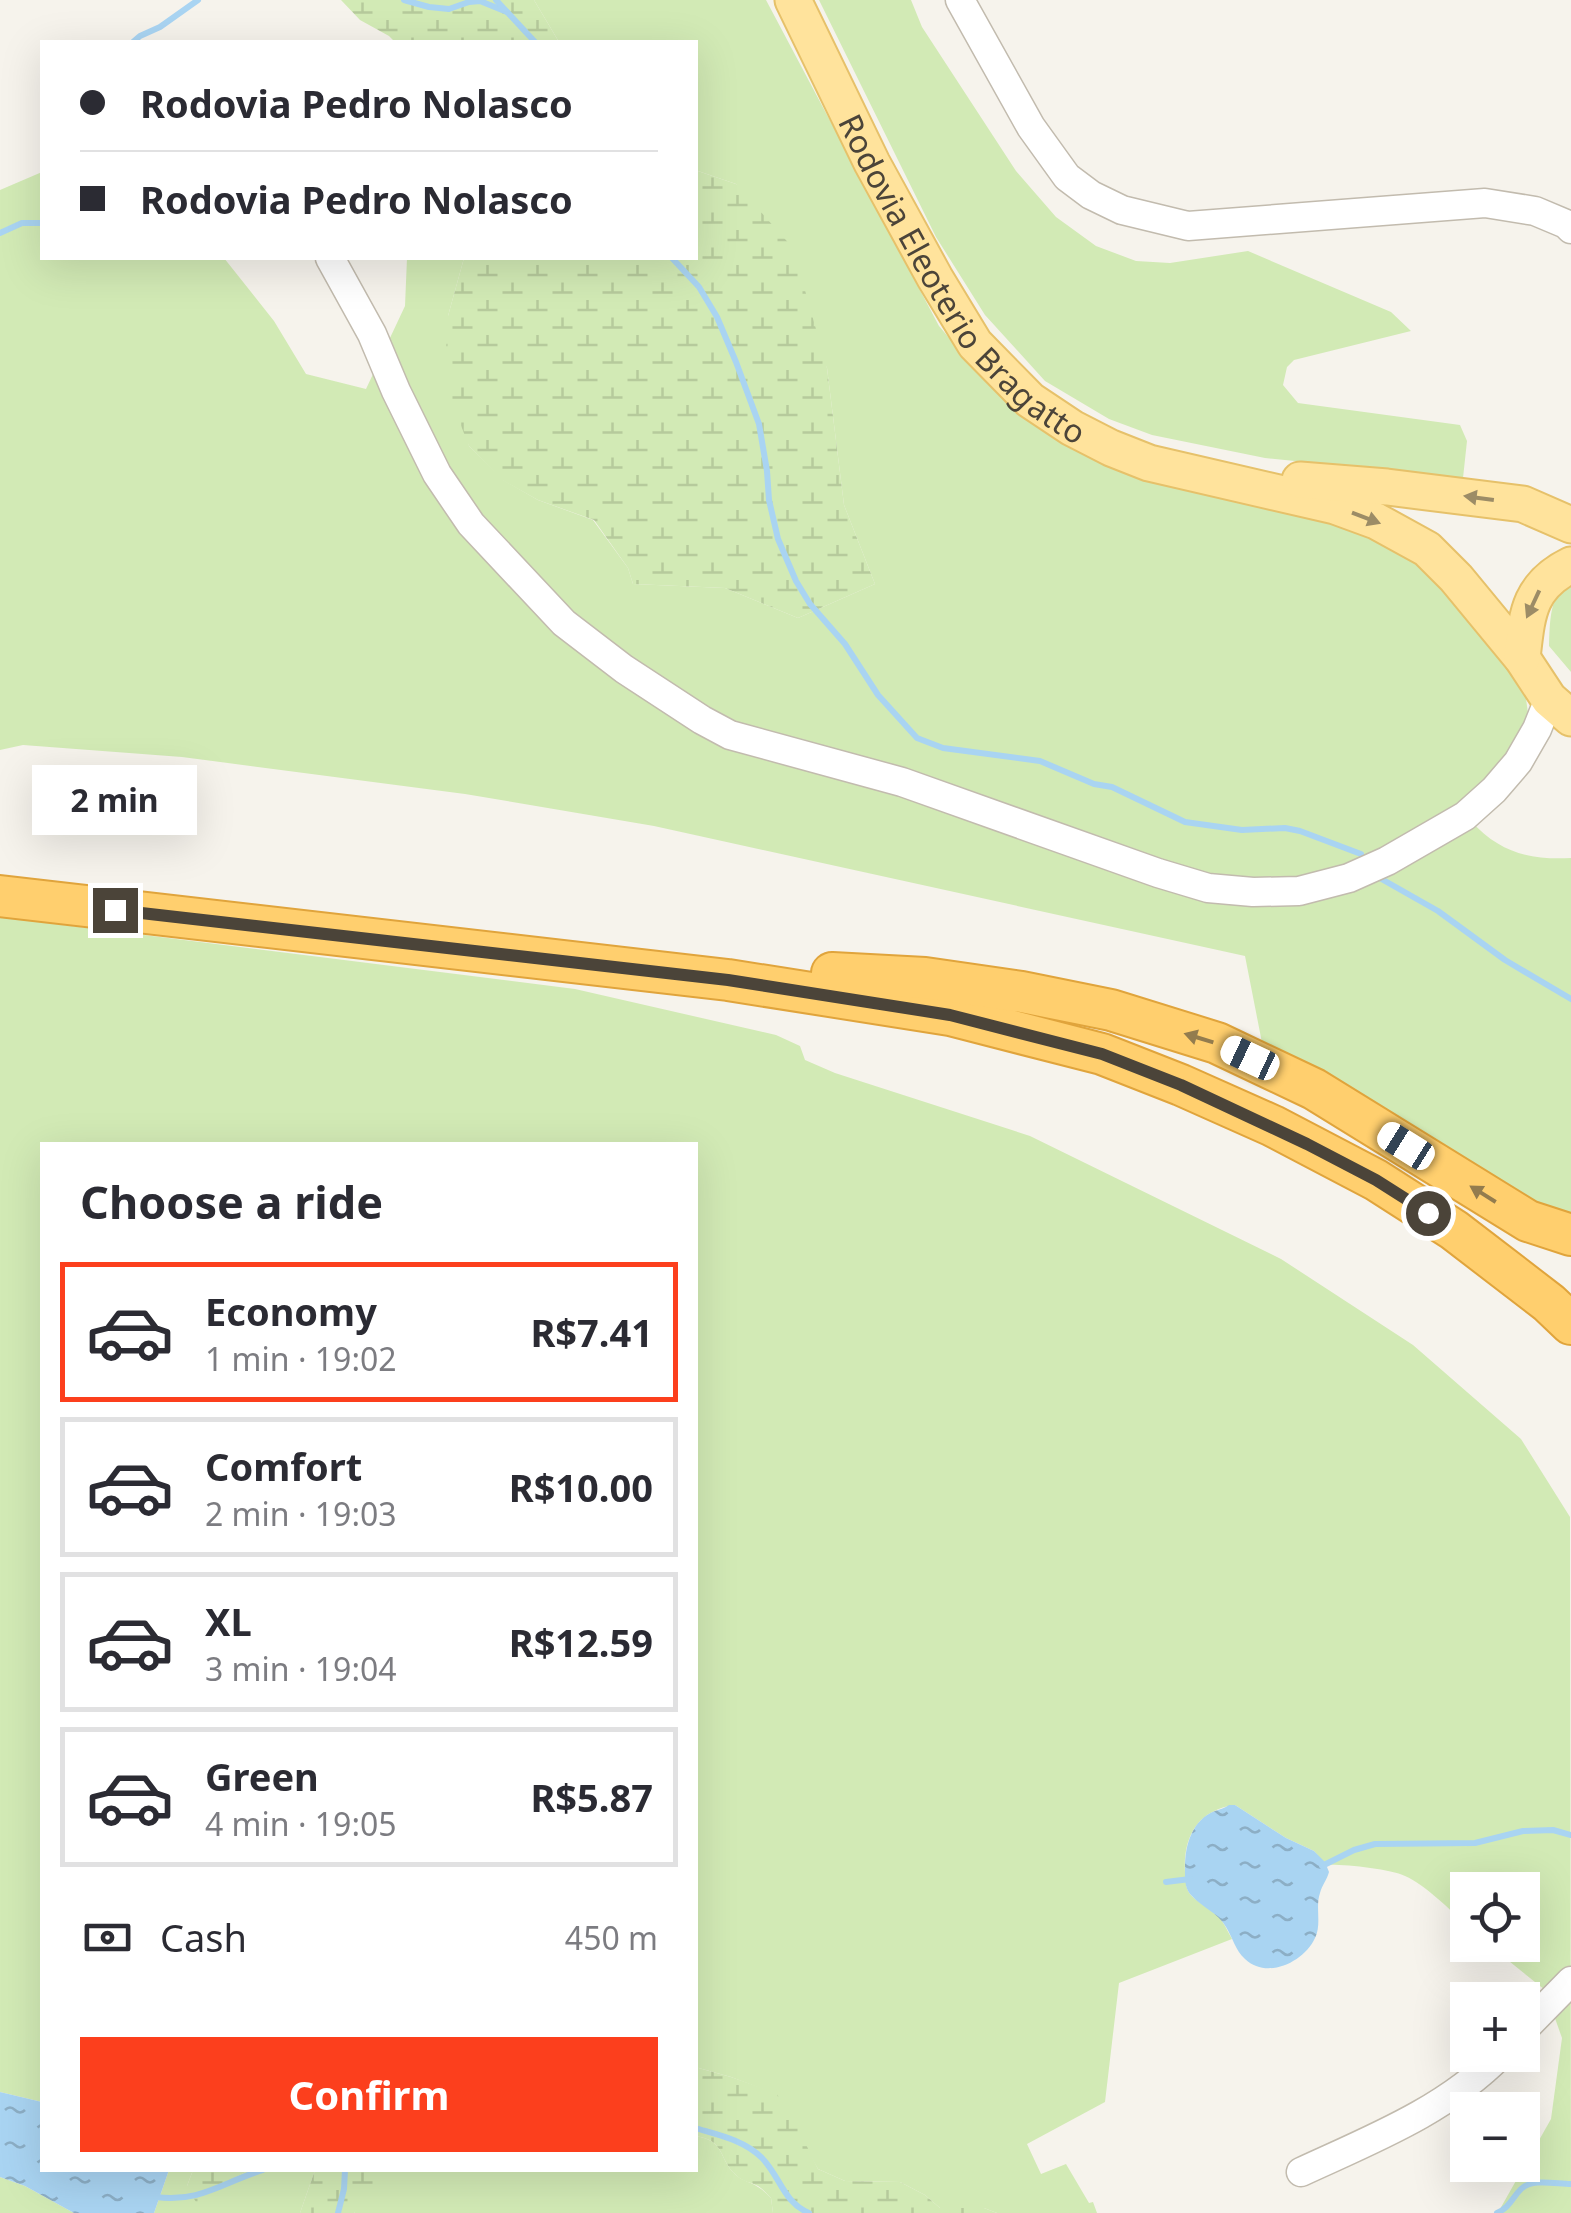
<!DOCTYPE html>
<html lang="en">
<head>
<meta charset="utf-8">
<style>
  :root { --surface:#fff; --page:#f2f2f3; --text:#2b2b33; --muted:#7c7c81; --line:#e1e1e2; --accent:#fc3f1d }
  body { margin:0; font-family:"Noto Sans",sans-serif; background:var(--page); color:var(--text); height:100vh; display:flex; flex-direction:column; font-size:38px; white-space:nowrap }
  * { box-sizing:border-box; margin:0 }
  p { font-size:32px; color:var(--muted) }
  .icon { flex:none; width:55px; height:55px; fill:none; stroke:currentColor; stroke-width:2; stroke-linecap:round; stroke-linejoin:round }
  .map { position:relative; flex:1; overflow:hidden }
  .side { position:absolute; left:40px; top:1142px; width:658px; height:1030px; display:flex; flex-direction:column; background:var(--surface); border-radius:0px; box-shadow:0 10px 40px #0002 }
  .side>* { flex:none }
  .top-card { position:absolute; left:40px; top:40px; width:658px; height:220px; border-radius:0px; box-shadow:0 10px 40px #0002; display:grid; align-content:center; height:220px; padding:0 40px; background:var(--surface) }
  .tools { position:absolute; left:1450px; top:1872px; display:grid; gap:20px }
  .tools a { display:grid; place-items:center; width:90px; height:90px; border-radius:0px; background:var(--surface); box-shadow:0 10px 40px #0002; font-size:50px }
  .end { position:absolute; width:45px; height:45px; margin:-22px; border:12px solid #4b4439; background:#fff; box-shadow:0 0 0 5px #fff }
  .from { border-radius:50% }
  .bubble { position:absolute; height:70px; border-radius:0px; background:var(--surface); box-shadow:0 10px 40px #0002; font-size:32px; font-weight:700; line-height:70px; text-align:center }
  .car { position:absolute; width:30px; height:60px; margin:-30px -15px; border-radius:12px; box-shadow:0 0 8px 2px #0007; background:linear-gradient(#fff 24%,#345 0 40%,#fff 0 76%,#345 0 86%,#fff 0) }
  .top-card b { display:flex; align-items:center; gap:35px; height:95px; font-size:38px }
  .top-card b+b { border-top:2px solid var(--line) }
  .top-card i { width:25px; height:25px; background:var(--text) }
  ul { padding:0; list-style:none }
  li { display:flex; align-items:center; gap:30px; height:140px; margin:0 20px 15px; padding:0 20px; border:5px solid var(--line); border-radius:0px }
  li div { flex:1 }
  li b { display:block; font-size:38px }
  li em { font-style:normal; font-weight:700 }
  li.selected { border-color:var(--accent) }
  li>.icon { width:90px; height:90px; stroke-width:1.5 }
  h2 { padding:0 40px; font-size:45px; line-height:120px }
  .pay { display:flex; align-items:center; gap:25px; height:110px; padding:0 40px; font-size:38px }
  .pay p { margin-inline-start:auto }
  .cta { display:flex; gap:20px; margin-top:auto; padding:20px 40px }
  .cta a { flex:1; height:115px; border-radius:0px; background:var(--accent); color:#fff; font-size:40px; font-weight:700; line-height:115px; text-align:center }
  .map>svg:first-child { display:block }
  .green { fill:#d2eab5 }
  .wetland { fill:url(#wetland-marsh) }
  .water { fill:url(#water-ripples) }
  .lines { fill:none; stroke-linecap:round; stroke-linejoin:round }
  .stream { stroke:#a9d4f2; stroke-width:6 }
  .minor-casing { stroke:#c2bbae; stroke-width:31 }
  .major-casing { stroke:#e6c16a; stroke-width:39 }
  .highway-casing { stroke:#e0a43c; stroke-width:44 }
  .minor { stroke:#fff; stroke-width:28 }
  .major { stroke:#ffe39c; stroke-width:35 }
  .highway { stroke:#ffcf6e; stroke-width:40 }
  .oneway { fill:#9c8c66 }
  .oneway2 { fill:#937c4e }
  .route { stroke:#4b4439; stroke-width:12 }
  .labels { text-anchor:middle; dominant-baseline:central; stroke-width:8; stroke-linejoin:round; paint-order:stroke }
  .street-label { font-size:32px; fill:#4b4439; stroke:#fff }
</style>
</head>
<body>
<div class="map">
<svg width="1571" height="2213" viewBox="0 0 1571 2213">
  <defs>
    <pattern id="wetland-marsh" width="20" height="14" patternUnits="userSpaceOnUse" patternTransform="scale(2.5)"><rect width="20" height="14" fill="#d2eab5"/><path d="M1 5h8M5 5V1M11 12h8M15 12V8" fill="none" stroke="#b6ca9c"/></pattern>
    <pattern id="water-ripples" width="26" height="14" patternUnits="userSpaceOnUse" patternTransform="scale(2.5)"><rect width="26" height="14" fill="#a9d4f2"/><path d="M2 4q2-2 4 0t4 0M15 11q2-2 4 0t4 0" fill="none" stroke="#8caec5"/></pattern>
  </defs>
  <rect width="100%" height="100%" fill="#f6f3ec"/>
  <g class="green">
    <path d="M534 0H766L939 326 984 379 1038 428 1115 462 1377 520 1521 661 1529 721 1471 821C1500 853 1530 860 1571 858V1228L1265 1058 1245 956 654 826 465 794 182 757 23 745 0 750V190L42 172V258H224L274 321 306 374 366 389 405 306 407 258H464L448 316 469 446 503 480 538 500 593 520 628 568 633 584 725 588 798 618 875 584 844 505 827 368 736 184 695 170V42H559Z"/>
    <path d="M819 0H911L922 27 1016 171 1056 217 1096 246 1136 261 1170 263 1248 251 1391 312 1411 331 1294 360 1287 367 1283 385 1298 403 1460 425 1467 441 1463 478 1265 458 1152 435 1109 419 1045 381 985 315 936 237Z"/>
    <path d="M1571 579V672L1549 646C1550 623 1549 593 1571 579Z"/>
    <path d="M0 917 575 989 776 1035 800 1046 805 1060 835 1073 1030 1136 1281 1259 1413 1345 1521 1439 1570 1517 1571 2213H1496L1500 2209 1551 2119 1562 2038 1545 1990 1489 1945H1522V1890H1468L1467 1926C1451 1910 1425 1885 1405 1876 1390 1869 1343 1864 1326 1865L1314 1851 1286 1838 1235 1805C1198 1810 1183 1836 1185 1872 1186 1879 1185 1888 1190 1894 1196 1902 1208 1906 1215 1913 1223 1920 1227 1930 1232 1939L1119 1983 1105 2102 1027 2144 1041 2174 1066 2164 1089 2203 1093 2202 1097 2213H997L984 2208H940L925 2195 900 2182 845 2181 818 2169 776 2094 731 2077 695 2067V1145H42V2102L0 2092Z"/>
    <path d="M695 2136C726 2140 718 2159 736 2175 742 2181 751 2182 758 2187 763 2190 767 2194 771 2198L773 2213H354L375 2172 373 2170H695Z"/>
    <path d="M169 2170H193L187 2186 225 2182 250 2170H315L300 2213H154Z"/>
    <path d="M0 2177 25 2186 74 2213H0Z"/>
  </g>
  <g class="wetland">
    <path d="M341 0H534L559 42H395L389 36 360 20Z"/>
    <path d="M695 170 736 184 793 248 827 368 844 505 875 584 798 618 725 588 633 584 628 568 594 520 538 500 502 480 469 446 451 400 446 352 448 316 464 258H695Z"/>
    <path d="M695 2067 731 2077 776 2093 791 2114 818 2169 845 2181 900 2182 925 2195 940 2208H984L997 2213H773L771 2198C767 2194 763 2189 758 2186 751 2182 742 2182 736 2175 718 2159 726 2140 695 2136Z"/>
    <path d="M193 2170H250L226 2182 228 2192 217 2202 197 2204 187 2186Z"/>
    <path d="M315 2170H373L375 2172V2186L354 2213H300Z"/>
  </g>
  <g class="water">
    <path d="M1229 1805H1235L1286 1838 1314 1851 1325 1862 1329 1872C1327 1880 1322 1885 1320 1893 1315 1907 1322 1924 1315 1938 1304 1962 1267 1980 1245 1959 1235 1950 1233 1938 1226 1927 1217 1912 1203 1908 1192 1896 1184 1889 1185 1877 1185 1867 1185 1845 1192 1820 1215 1811 1220 1809 1225 1808 1229 1805Z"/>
    <path d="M0 2092 42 2102V2170H169L154 2213H74L25 2186 0 2177Z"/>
  </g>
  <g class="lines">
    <g class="stream">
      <path d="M404 0 429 7 449 9 469 2 480 1 507 12"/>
      <path d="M496 0 535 42"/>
      <path d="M133 42 140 36 160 27 198 0"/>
      <path d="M0 233 22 223H42"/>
      <path d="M672 258 699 287 717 317 736 362 759 424 767 471 769 500 778 539 796 581 810 604 845 644 878 695 917 738 943 748 1040 761 1094 784 1112 787 1185 822 1242 830 1285 828 1300 831 1361 854"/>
      <path d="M1378 877 1438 911 1505 960 1571 999"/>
      <path d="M1322 1866 1354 1850 1375 1844 1475 1843 1523 1831 1553 1830 1571 1835"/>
      <path d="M1166 1882 1190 1879"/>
      <path d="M695 2128C718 2135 744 2140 762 2158 780 2176 783 2202 809 2213"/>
      <path d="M156 2197C200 2203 223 2182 263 2170"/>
      <path d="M338 2213 344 2189 345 2170"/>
      <path d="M1497 2213C1510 2207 1512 2198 1521 2189 1532 2178 1556 2184 1571 2184"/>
    </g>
    <g class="minor-casing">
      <g id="minor">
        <path d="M960 0 1031 127 1067 177 1091 195 1122 210 1188 226 1485 203 1535 211 1566 224 1571 229"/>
        <path d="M330 258 372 334 396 391 437 474 471 524 564 623 624 669 702 720 730 735 902 782 1158 873 1208 888 1253 892 1299 891 1349 878 1387 861 1465 816 1494 790 1518 762 1537 729 1549 699"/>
        <path d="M1522 2031 1571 1981"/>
        <path d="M1301 2172C1370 2140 1445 2111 1500 2055"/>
      </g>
    </g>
    <g class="major-casing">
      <g id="major">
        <path id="s1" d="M793 0 872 163 935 278 975 344 1030 400 1072 428 1111 448 1149 463 1335 506 1376 521 1427 549 1456 578 1522 658 1549 699 1571 718"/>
        <path d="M1300 480 1387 487 1523 504 1571 525"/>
        <path d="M1522 658C1527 615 1528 586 1571 565"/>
      </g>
    </g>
    <g class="highway-casing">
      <g id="highway">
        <path d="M0 896 728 980 950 1015 1102 1054 1181 1085 1273 1126 1376 1180 1454 1230 1549 1303 1571 1324"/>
        <path d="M832 973 925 978 1022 992 1111 1010 1217 1043 1314 1089 1528 1221 1571 1235"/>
      </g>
    </g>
    <use href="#minor" class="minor"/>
    <use href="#major" class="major"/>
    <use href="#highway" class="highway"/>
  </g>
  <defs><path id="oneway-solid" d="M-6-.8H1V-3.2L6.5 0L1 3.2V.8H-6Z" transform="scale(2.5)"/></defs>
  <g class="oneway">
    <use href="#oneway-solid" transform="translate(1479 498) rotate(-172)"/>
    <use href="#oneway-solid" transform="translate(1366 518) rotate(21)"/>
    <use href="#oneway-solid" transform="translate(1533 604) rotate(115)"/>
  </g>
  <g class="oneway2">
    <use href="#oneway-solid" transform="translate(1199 1038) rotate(-163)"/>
    <use href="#oneway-solid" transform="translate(1483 1194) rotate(-148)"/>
  </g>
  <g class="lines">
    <path class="route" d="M115 910 728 980 950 1015 1102 1054 1181 1085 1307 1144 1376 1180 1428 1213"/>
  </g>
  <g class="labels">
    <g class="street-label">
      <text stroke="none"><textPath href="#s1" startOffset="330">Rodovia Eleoterio Bragatto</textPath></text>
    </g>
  </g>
</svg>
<div class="tools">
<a><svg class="icon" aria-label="locate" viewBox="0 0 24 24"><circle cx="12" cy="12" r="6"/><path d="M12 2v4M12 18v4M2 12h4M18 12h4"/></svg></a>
<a>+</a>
<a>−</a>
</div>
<i class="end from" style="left:1428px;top:1213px"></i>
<i class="end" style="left:115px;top:910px"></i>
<div class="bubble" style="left:32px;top:765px;width:165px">2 min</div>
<i class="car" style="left:1250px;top:1058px;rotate:295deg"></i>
<i class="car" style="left:1406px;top:1146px;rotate:302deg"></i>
<div class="top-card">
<b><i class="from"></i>Rodovia Pedro Nolasco</b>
<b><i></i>Rodovia Pedro Nolasco</b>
</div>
<section class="side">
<h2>Choose a ride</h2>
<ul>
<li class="selected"><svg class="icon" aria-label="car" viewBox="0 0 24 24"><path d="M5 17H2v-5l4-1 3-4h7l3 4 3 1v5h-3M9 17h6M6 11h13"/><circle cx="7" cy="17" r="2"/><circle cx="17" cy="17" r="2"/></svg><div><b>Economy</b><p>1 min · 19:02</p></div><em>R$7.41</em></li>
<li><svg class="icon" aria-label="car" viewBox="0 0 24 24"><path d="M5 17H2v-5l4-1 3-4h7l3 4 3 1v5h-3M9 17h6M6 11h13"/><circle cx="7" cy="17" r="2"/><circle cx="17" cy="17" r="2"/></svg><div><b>Comfort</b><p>2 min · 19:03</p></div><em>R$10.00</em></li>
<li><svg class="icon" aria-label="car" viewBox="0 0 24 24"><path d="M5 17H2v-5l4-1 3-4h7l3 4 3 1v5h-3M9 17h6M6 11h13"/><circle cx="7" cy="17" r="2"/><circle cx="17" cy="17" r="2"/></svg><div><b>XL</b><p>3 min · 19:04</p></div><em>R$12.59</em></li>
<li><svg class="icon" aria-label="car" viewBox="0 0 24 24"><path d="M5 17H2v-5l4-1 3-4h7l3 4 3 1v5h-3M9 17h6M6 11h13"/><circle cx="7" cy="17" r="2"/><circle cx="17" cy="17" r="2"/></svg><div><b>Green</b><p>4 min · 19:05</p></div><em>R$5.87</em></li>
</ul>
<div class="pay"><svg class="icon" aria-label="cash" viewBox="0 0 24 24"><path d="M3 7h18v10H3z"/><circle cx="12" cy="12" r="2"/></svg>Cash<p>450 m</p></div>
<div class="cta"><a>Confirm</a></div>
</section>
</div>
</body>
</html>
